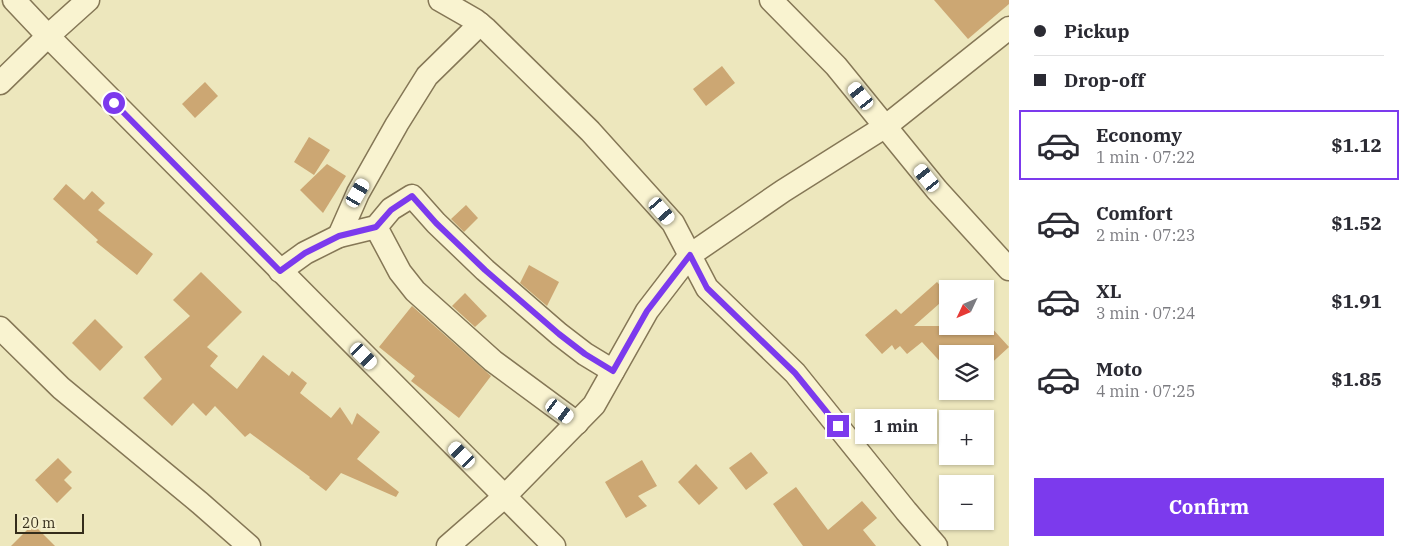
<!DOCTYPE html>
<html lang="en">
<head>
<meta charset="utf-8">
<style>
  :root { --surface:#fff; --page:#f2f2f3; --text:#2b2b33; --muted:#7c7c81; --line:#e1e1e2; --accent:#7c3aed }
  body { margin:0; font-family:"IBM Plex Serif",serif; background:var(--page); color:var(--text); height:100vh; display:flex; flex-direction:column; font-size:19px; white-space:nowrap }
  * { box-sizing:border-box; margin:0 }
  p { font-size:16px; color:var(--muted) }
  .icon { flex:none; width:28px; height:28px; fill:none; stroke:currentColor; stroke-width:2; stroke-linecap:round; stroke-linejoin:round }
  .map { position:relative; flex:1; overflow:hidden }
  .panel { display:flex; flex-direction:column; background:var(--surface); width:400px }
  .panel>* { flex:none }
  .guide { display:grid; align-content:center; height:110px; padding:0 25px; background:var(--surface) }
  .needle { width:32px; rotate:226deg }
  .controls { position:absolute; left:939px; top:280px; display:grid; gap:10px }
  .controls a { display:grid; place-items:center; width:55px; height:55px; border-radius:0px; background:var(--surface); box-shadow:0 1px 4px #0004; font-size:25px }
  .scale { position:absolute; left:15px; bottom:12px; width:69px; box-sizing:border-box; padding-left:5px; border:2px solid #342c1b; border-top:0; font-size:14px; line-height:18px; white-space:nowrap; color:#342c1b; -webkit-text-stroke:4px #f5f0cd; paint-order:stroke }
  .end { position:absolute; width:22px; height:22px; margin:-11px; border:6px solid #7c3aed; background:#fff; box-shadow:0 0 0 2px #fff }
  .from { border-radius:50% }
  .bubble { position:absolute; height:35px; border-radius:0px; background:var(--surface); box-shadow:0 1px 4px #0004; font-size:16px; font-weight:700; line-height:35px; text-align:center }
  .car { position:absolute; width:15px; height:30px; margin:-15px -8px; border-radius:6px; box-shadow:0 0 4px 1px #0007; background:linear-gradient(#fff 24%,#345 0 40%,#fff 0 76%,#345 0 86%,#fff 0) }
  .guide b { display:flex; align-items:center; gap:18px; height:48px; font-size:19px }
  .guide b+b { border-top:1px solid var(--line) }
  .guide i { width:12px; height:12px; background:var(--text) }
  ul { padding:0; list-style:none }
  li { display:flex; align-items:center; gap:15px; height:70px; margin:0 10px 8px; padding:0 15px; border:2px solid transparent; border-radius:0px }
  li div { flex:1 }
  li b { display:block; font-size:19px }
  li em { font-style:normal; font-weight:700 }
  li.on { border-color:var(--accent) }
  li>.icon { width:45px; height:45px; stroke-width:1.5 }
  .primary-button { display:flex; gap:10px; margin-top:auto; padding:10px 25px }
  .primary-button a { flex:1; height:58px; border-radius:0px; background:var(--accent); color:#fff; font-size:20px; font-weight:700; line-height:58px; text-align:center }
  main { display:flex; flex:1; min-height:0 }
  .map>svg:first-child { display:block }
  .building { fill:#cca773 }
  .lines { fill:none; stroke-linecap:round; stroke-linejoin:round }
  .minor-casing { stroke:#857756; stroke-width:25 }
  .minor { stroke:#f9f3d0; stroke-width:22 }
  .route { stroke:#7c3aed; stroke-width:6 }
</style>
</head>
<body>
<main>
<div class="map">
<svg width="1009" height="546" viewBox="0 0 1009 546">
  <rect width="100%" height="100%" fill="#ede7bd"/>
  <g class="building">
    <path d="M934 0H1009V4L968 39Z"/>
    <path d="M722 66 735 83 706 106 693 89Z"/>
    <path d="M205 82 218 96 195 118 182 104Z"/>
    <path d="M309 137 330 150 314 175 294 162Z"/>
    <path d="M327 164 346 176 323 213 300 190Z"/>
    <path d="M66 184 84 200 92 191 105 203 98 210 153 254 137 275 96 242 98 240 53 199Z"/>
    <path d="M466 205 478 218 464 232 451 219Z"/>
    <path d="M529 265 559 282 547 306 520 283Z"/>
    <path d="M201 272 242 312 207 347 218 356 210 366 237 389 263 355 289 376 292 371 307 383 300 393 331 418 340 407 352 425 357 413 380 432 357 459 399 492 396 497 341 473 326 491 309 478 310 477 250 433 245 437 215 406 206 416 193 403 172 426 143 398 162 379 144 357 190 316 173 300Z"/>
    <path d="M937 282 948 294V296L914 326H990L1009 347 985 369V354H948V370L922 342 907 354 900 346 895 350 892 345 882 354 865 335 896 309 901 314Z"/>
    <path d="M465 293 487 316 475 327 452 306Z"/>
    <path d="M412 306 491 376 459 418 411 381 415 376 379 347Z"/>
    <path d="M95 319 123 347 100 371 72 343Z"/>
    <path d="M751 452 768 473 746 490 729 468Z"/>
    <path d="M58 458 72 472 64 480 72 488 57 503 35 480Z"/>
    <path d="M642 460 657 486 638 496 647 506 626 518 605 482Z"/>
    <path d="M696 464 718 488 699 505 678 482Z"/>
    <path d="M796 487 828 530 862 501 877 518 863 530 876 546H803L773 504Z"/>
    <path d="M33 524 55 546H11Z"/>
  </g>
  <g class="lines">
    <g class="minor-casing">
      <g id="minor">
        <path d="M14 0 48 36 554 546"/>
        <path d="M440 0 475 20 486 29 590 131 673 223 707 288 795 373 906 511 936 546"/>
        <path d="M771 0 836 66 937 190 1009 269"/>
        <path d="M0 83 48 36 88 0"/>
        <path d="M376 227 400 272 415 291 493 361 577 423"/>
        <path d="M339 236 358 193 397 124 427 76 480 24"/>
        <path d="M280 271 305 253 339 236 376 227 391 209 412 196 436 223 485 270 559 334 585 354 613 371"/>
        <path d="M0 328 61 388 200 503 249 546"/>
        <path d="M448 546 504 497 594 405 647 311 690 255 783 191 886 126 1009 28"/>
      </g>
    </g>
    <use href="#minor" class="minor"/>
  </g>
  <g class="lines">
    <path class="route" d="M114 103 280 271 305 253 339 236 376 227 391 210 412 196 436 223 485 270 559 334 585 354 613 371 647 311 690 255 707 288 795 373 838 426"/>
  </g>
</svg>
<div class="controls">
<a><svg class="needle" viewBox="-14 -14 28 28"><path d="M0-13l5 13h-10z" fill="#e53935"/><path d="M0 13l5-13h-10z" fill="#7c7c81"/></svg></a>
<a><svg class="icon" aria-label="layers" viewBox="0 0 24 24"><path d="M12 4l9 5-9 5-9-5zM3 14l9 5 9-5"/></svg></a>
<a>+</a>
<a>−</a>
</div>
<div class="scale">20 m</div>
<i class="end from" style="left:114px;top:103px"></i>
<i class="end" style="left:838px;top:426px"></i>
<div class="bubble" style="left:855px;top:409px;width:82px">1 min</div>
<i class="car" style="left:861px;top:96px;rotate:321deg"></i>
<i class="car" style="left:927px;top:178px;rotate:321deg"></i>
<i class="car" style="left:358px;top:193px;rotate:30deg"></i>
<i class="car" style="left:662px;top:211px;rotate:139deg"></i>
<i class="car" style="left:364px;top:356px;rotate:135deg"></i>
<i class="car" style="left:560px;top:411px;rotate:126deg"></i>
<i class="car" style="left:462px;top:455px;rotate:315deg"></i>
</div>
<section class="panel">
<div class="guide">
<b><i class="from"></i>Pickup</b>
<b><i></i>Drop-off</b>
</div>
<ul>
<li class="on"><svg class="icon" aria-label="car" viewBox="0 0 24 24"><path d="M5 17H2v-5l4-1 3-4h7l3 4 3 1v5h-3M9 17h6M6 11h13"/><circle cx="7" cy="17" r="2"/><circle cx="17" cy="17" r="2"/></svg><div><b>Economy</b><p>1 min · 07:22</p></div><em>$1.12</em></li>
<li><svg class="icon" aria-label="car" viewBox="0 0 24 24"><path d="M5 17H2v-5l4-1 3-4h7l3 4 3 1v5h-3M9 17h6M6 11h13"/><circle cx="7" cy="17" r="2"/><circle cx="17" cy="17" r="2"/></svg><div><b>Comfort</b><p>2 min · 07:23</p></div><em>$1.52</em></li>
<li><svg class="icon" aria-label="car" viewBox="0 0 24 24"><path d="M5 17H2v-5l4-1 3-4h7l3 4 3 1v5h-3M9 17h6M6 11h13"/><circle cx="7" cy="17" r="2"/><circle cx="17" cy="17" r="2"/></svg><div><b>XL</b><p>3 min · 07:24</p></div><em>$1.91</em></li>
<li><svg class="icon" aria-label="car" viewBox="0 0 24 24"><path d="M5 17H2v-5l4-1 3-4h7l3 4 3 1v5h-3M9 17h6M6 11h13"/><circle cx="7" cy="17" r="2"/><circle cx="17" cy="17" r="2"/></svg><div><b>Moto</b><p>4 min · 07:25</p></div><em>$1.85</em></li>
</ul>
<div class="primary-button"><a>Confirm</a></div>
</section>
</main>
</body>
</html>
